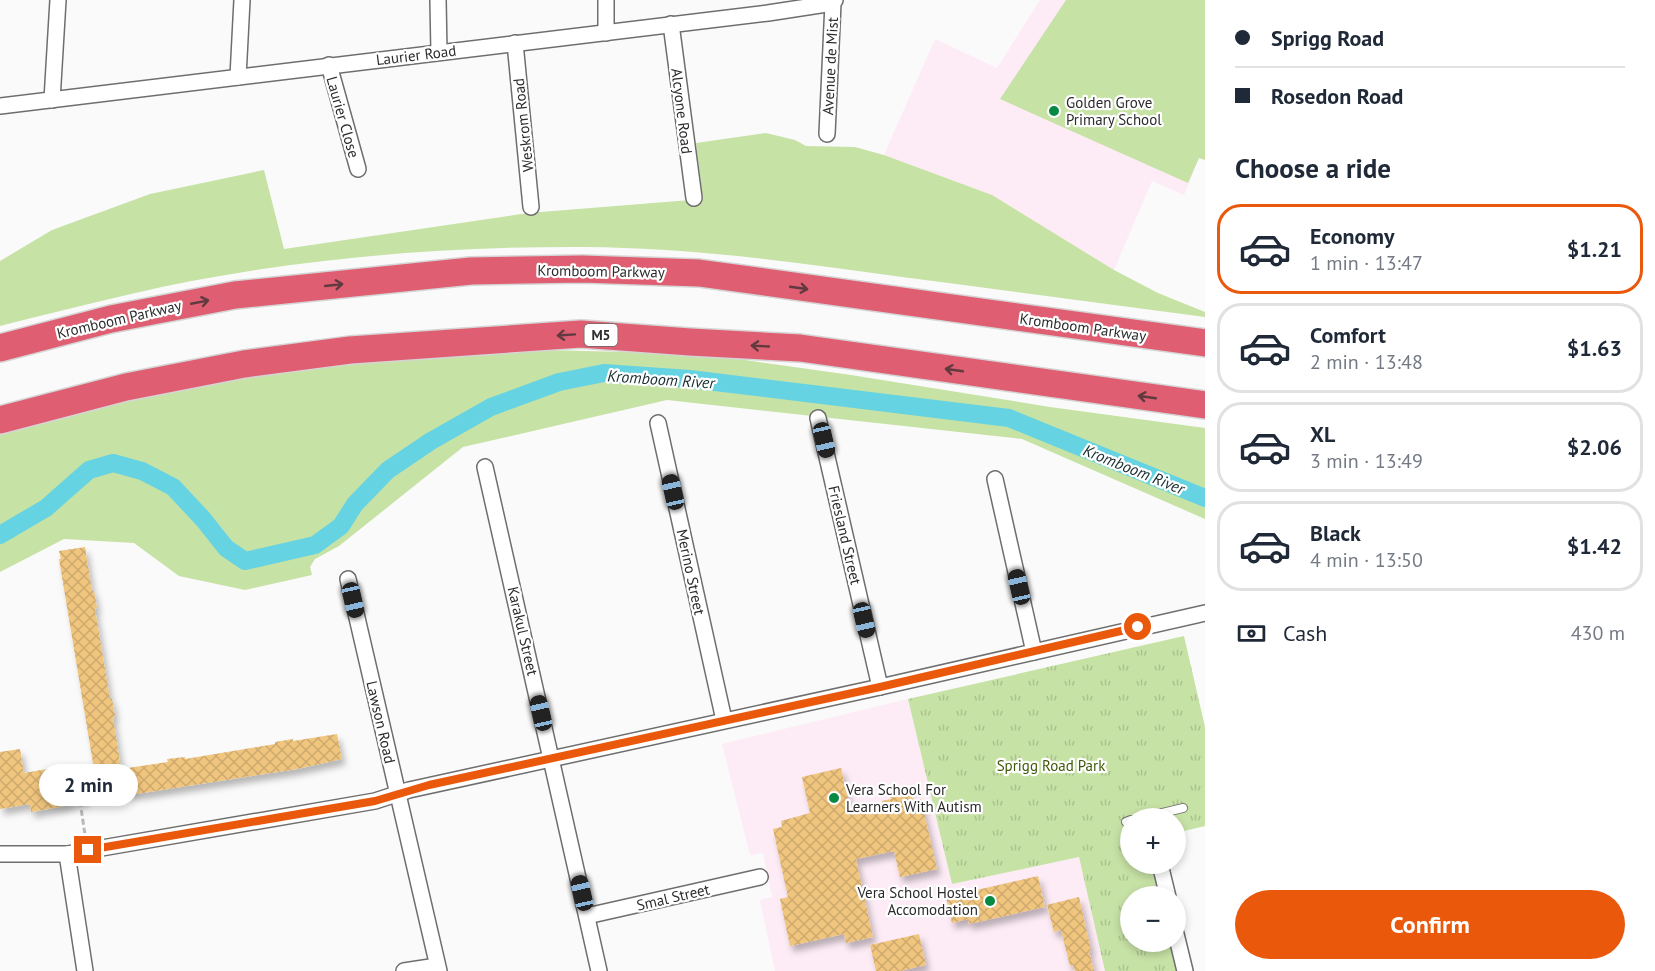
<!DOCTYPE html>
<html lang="en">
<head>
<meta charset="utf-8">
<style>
  :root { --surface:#fff; --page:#f6f6f7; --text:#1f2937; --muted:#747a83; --line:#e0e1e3; --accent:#ea580c }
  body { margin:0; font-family:"PT Sans",sans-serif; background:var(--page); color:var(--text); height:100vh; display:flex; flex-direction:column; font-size:22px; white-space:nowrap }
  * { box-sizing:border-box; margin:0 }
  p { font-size:20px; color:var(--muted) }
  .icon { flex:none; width:33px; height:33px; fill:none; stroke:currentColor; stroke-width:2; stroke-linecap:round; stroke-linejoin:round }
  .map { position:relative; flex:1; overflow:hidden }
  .side { display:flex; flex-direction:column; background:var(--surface); width:450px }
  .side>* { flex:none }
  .hud { display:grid; align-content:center; height:132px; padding:0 30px; background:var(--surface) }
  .controls { position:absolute; left:1120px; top:808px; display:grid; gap:12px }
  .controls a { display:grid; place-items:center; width:66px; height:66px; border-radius:50%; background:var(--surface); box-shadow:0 3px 9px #0003; font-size:30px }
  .end { position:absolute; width:27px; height:27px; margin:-14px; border:8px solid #ea580c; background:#fff; box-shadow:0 0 0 3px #fff }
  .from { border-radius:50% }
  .bubble { position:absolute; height:42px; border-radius:21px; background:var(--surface); box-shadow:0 3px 9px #0003; font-size:20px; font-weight:700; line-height:42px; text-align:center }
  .car { position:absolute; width:18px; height:36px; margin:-18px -9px; border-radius:8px; box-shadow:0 0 4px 2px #0007; background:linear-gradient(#222 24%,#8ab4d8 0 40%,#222 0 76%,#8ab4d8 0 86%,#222 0) }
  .hud b { display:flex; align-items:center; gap:21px; height:57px; font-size:22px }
  .hud b+b { border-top:2px solid var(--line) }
  .hud i { width:15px; height:15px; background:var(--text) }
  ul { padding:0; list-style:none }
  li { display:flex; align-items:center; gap:18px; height:90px; margin:0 12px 9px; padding:0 18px; border:3px solid var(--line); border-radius:24px }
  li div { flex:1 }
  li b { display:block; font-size:22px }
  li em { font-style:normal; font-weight:700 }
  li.on { border-color:var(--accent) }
  li>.icon { width:54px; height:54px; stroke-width:1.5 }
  h2 { padding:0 30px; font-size:27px; line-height:72px }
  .pay { display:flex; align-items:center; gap:15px; height:66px; padding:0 30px; font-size:22px }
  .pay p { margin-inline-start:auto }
  .action { display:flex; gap:12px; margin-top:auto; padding:12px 30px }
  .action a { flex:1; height:69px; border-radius:36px; background:var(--accent); color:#fff; font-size:24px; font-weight:700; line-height:69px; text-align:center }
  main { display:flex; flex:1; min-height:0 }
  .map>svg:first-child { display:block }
  .education { fill:#fdebf5 }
  .green { fill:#c7e2a5 }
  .park { fill:url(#park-tufts) }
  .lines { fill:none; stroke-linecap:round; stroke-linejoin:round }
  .canal { stroke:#66d3e2; stroke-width:18 }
  .building { fill:url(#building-cross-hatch); filter:url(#shadow) }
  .lane-casing { stroke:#6e6e6f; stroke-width:10 }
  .street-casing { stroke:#6e6e6f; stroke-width:18 }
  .highway-casing { stroke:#d5d5d5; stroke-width:30 }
  .path { stroke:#b8b8b9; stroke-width:3; stroke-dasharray:6 3; stroke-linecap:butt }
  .lane { stroke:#fff; stroke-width:8 }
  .street { stroke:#fff; stroke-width:15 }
  .highway { stroke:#df5e71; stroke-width:27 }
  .oneway { stroke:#613a40 }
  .route { stroke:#ea580c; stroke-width:8 }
  .poi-dot { fill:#078944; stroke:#fff; stroke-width:2 }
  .labels { text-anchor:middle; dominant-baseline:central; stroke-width:4.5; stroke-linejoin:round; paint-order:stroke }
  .shield { fill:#fff; stroke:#6b6b6b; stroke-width:1.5 }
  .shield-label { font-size:14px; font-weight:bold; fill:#2b2b2b }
  .street-label { font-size:15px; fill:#2b2b2b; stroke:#fff }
  .poi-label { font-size:15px; fill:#2b2b2b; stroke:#fff; text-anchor:start }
  .park-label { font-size:15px; fill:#3e5807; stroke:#fff }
  .water-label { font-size:16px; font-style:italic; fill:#192d30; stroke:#fff }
</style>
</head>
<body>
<main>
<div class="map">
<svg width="1205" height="971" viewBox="0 0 1205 971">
  <defs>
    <pattern id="park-tufts" width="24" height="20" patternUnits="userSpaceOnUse" patternTransform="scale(1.5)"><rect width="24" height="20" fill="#c7e2a5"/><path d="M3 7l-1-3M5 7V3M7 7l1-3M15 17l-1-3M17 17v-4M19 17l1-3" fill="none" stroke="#abc28e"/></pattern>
    <pattern id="building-cross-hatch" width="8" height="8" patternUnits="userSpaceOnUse" patternTransform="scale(1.5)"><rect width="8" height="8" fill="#f0c57e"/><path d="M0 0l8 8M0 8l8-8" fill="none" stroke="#cea96d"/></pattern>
    <filter id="shadow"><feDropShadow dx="3.5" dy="6" stdDeviation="3" flood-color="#0004"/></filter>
  </defs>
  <rect width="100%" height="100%" fill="#fafafb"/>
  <g class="education">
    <path d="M1040 0H1205V160L1199 158 1184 195 1152 181 1114 270 992 195 884 155 935 39 997 68Z"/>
    <path d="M908 699 952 884 1079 857 1105 971H775L760 900 772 897 763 853 750 855 722 744Z"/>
  </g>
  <g class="green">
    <path d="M1066 0H1205V160L1199 158 1188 183 1000 99Z"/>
    <path d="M766 133 795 140 806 146 855 147 884 155 992 195 1114 270 1158 293 1205 312V317C1104 304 1003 290 902 277 797 262 692 248 586 247 435 246 277 260 131 294 87 304 43 315 0 326V261L52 230 150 194 264 170 284 249 528 213 703 199 696 143Z"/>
    <path d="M544 350 667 353 731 358 851 375 1050 407 1205 428V519L1022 439 667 400 463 447 339 546 315 559 310 567 312 575 245 590 179 576 134 543 64 539 0 572V433L139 397 196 385 311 367 484 351Z"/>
  </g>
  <path class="park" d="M1184 636 1205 727V826L1176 833V819H1131V864H1160L1168 897H1131V942H1176L1185 971H1105L1079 857 952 884 908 699Z"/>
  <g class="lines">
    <path class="canal" d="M0 535 46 508 89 470 113 463 142 471 173 487 203 519 226 548 245 561 315 545 341 526 355 504 388 470 431 441 491 407 559 382 604 373 690 379 1009 418 1205 498"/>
  </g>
  <g class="building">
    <path d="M85 547 92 591H94L97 608 95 609 110 699H112L115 716 113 717 121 769 168 762 167 759 185 757V759L275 744V742L293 739V741L337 734 342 759 297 769 136 794V793L127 794 126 788 85 795 86 800 70 803V805L31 812 30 804 0 809V752L20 749 24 773 64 766 65 774 94 769 59 559H61L59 551Z"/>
    <path d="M841 768 852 815 884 808 882 801 891 799 890 797 911 792 913 800 921 799 937 869 900 877 894 851 856 859 873 937 846 943 844 934 790 946 780 899 788 897 773 829 782 827 781 821 810 813 802 777Z"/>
    <path d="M1038 876 1045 907 969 924 968 919 952 923 946 897Z"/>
    <path d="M1079 897 1091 950 1089 951 1094 971H1075L1073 965 1070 966 1061 930 1054 932 1047 905Z"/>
    <path d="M919 934 926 965 900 971H876L870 945Z"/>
  </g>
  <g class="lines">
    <g class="lane-casing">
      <g id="lane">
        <path d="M1137 819 1183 808"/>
        <path d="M1126 822 1131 820"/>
      </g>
    </g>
    <g class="street-casing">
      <g id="street">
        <path d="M438 0 439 52"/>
        <path d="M606 0V33"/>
        <path d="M671 24 694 198"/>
        <path d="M515 43 531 207"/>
        <path d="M329 65 358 169"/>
        <path d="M238 77 242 0"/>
        <path d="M52 100 58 0"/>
        <path d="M0 106 768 13 833 3"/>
        <path d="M827 134 833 3 835 0"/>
        <path d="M818 418 880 687"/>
        <path d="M658 423 724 720"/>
        <path d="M485 467 599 971"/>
        <path d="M995 479 1034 652"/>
        <path d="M348 579 439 971"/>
        <path d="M0 854H67L375 801 409 790 880 687 1205 613"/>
        <path d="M67 854 85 971"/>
        <path d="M1160 864 1168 897"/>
        <path d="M587 916 760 877"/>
        <path d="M1176 934 1185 971"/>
        <path d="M404 971 437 966"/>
      </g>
    </g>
    <g class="highway-casing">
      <g id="highway">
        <path d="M0 348 111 319 235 295 471 271 582 269 699 273 1205 343"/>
        <path d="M0 420 126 387 244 364 350 350 581 334 690 342 800 348 1205 405"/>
      </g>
    </g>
    <path class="path" d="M80 801 85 835"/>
    <use href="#lane" class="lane"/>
    <use href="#street" class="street"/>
    <use href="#highway" class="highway"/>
  </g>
  <defs><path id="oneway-shaft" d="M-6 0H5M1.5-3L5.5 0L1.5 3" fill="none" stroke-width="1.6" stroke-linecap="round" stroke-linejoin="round" transform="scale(1.5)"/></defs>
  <g class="oneway">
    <use href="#oneway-shaft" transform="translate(334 285) rotate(-6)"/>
    <use href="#oneway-shaft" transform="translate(799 288) rotate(8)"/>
    <use href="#oneway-shaft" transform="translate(200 302) rotate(-11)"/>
    <use href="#oneway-shaft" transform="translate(566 335) rotate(176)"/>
    <use href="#oneway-shaft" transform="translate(760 346) rotate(-177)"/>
    <use href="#oneway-shaft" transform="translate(954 370) rotate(-172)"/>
    <use href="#oneway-shaft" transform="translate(1147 397) rotate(-172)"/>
  </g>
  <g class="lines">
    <path class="route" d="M88 850 375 801 429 785 880 687 1138 627"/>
  </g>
  <g class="poi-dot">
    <circle cx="1054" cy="111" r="6"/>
    <circle cx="834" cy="798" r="6"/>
    <circle cx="990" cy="901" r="6"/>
  </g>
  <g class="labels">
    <rect class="shield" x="584.5" y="324" width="33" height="22" rx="4.5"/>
    <g class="shield-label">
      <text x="601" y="335">M5</text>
    </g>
    <g class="street-label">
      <text transform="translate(416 55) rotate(-7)">Laurier Road</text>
      <text transform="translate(830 66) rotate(-87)">Avenue de Mist</text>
      <text transform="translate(682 111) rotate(83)">Alcyone Road</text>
      <text transform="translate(343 117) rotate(74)">Laurier Close</text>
      <text transform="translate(523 125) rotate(-96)">Weskrom Road</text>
      <text transform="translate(601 271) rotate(1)">Kromboom Parkway</text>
      <text transform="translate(119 319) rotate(-13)">Kromboom Parkway</text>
      <text transform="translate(1083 327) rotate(8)">Kromboom Parkway</text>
      <text transform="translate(845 535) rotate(77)">Friesland Street</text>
      <text transform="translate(691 572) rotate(78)">Merino Street</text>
      <text transform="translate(523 631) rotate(77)">Karakul Street</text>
      <text transform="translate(381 722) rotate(77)">Lawson Road</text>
      <text transform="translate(673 897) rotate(-13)">Smal Street</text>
    </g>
    <g class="poi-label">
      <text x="1066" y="102">Golden Grove<tspan x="1066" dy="17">Primary School</tspan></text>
      <text x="846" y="789">Vera School For<tspan x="846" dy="17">Learners With Autism</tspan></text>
      <text x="978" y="892" text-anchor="end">Vera School Hostel<tspan x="978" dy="17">Accomodation</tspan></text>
    </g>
    <g class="park-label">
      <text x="1051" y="765">Sprigg Road Park</text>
    </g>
    <g class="water-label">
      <text transform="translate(661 379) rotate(4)">Kromboom River</text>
      <text transform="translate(1134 469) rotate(22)">Kromboom River</text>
    </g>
  </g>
</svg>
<div class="controls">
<a>+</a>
<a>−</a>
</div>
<i class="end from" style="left:1138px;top:627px"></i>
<i class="end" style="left:88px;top:850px"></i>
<div class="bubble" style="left:39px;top:764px;width:99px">2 min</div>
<i class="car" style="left:824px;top:440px;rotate:167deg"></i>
<i class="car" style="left:673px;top:492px;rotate:347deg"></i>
<i class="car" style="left:1019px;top:587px;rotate:347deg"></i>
<i class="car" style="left:353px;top:600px;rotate:167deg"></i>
<i class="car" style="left:864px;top:620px;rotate:167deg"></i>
<i class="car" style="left:541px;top:713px;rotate:347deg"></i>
<i class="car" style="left:582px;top:893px;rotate:347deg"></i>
</div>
<section class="side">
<div class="hud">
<b><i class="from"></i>Sprigg Road</b>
<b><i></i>Rosedon Road</b>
</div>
<h2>Choose a ride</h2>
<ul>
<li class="on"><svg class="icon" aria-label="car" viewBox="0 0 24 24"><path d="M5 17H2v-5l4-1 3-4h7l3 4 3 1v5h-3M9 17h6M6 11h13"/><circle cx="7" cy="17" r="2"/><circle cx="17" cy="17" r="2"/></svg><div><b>Economy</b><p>1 min · 13:47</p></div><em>$1.21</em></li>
<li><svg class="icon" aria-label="car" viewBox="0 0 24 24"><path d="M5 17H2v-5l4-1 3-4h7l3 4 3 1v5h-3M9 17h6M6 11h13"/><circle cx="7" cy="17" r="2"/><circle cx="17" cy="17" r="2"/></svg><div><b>Comfort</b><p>2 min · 13:48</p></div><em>$1.63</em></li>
<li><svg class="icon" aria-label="car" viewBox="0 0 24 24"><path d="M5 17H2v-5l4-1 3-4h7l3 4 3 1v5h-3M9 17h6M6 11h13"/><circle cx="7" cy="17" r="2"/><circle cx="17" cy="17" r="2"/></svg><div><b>XL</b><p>3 min · 13:49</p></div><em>$2.06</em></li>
<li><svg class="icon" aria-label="car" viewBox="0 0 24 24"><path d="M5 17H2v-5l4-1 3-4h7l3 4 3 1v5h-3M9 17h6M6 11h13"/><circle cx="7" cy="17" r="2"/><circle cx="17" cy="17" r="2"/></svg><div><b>Black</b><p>4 min · 13:50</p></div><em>$1.42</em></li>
</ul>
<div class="pay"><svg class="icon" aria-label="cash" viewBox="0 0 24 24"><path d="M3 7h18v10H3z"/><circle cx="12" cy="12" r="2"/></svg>Cash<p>430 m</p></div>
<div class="action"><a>Confirm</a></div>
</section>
</main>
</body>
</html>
